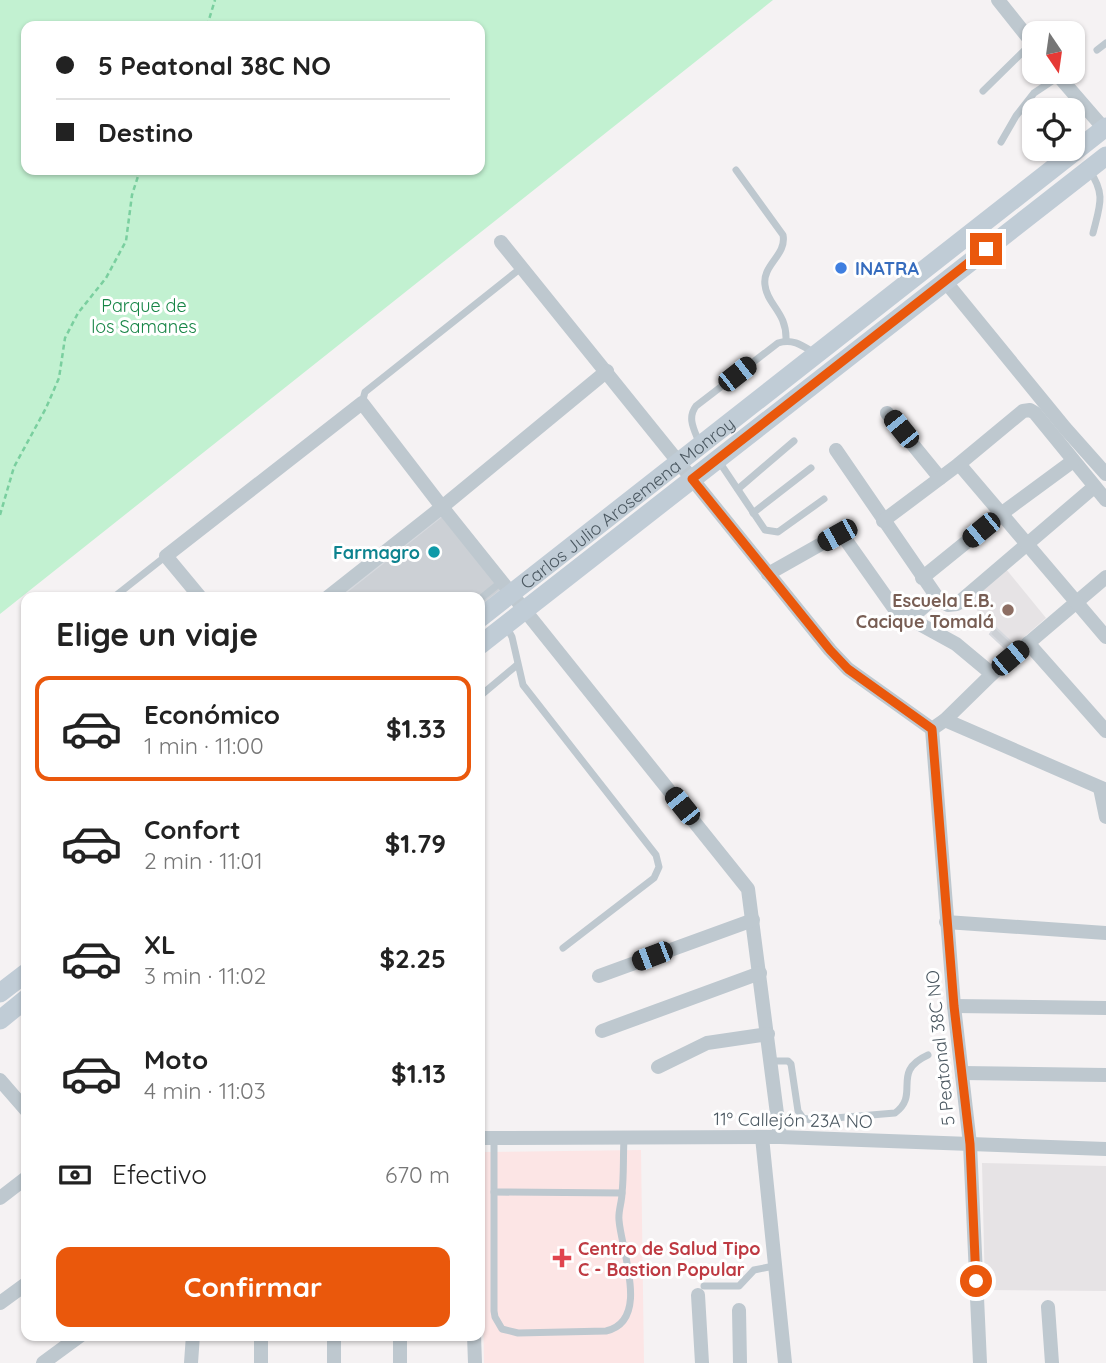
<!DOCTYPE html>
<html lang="es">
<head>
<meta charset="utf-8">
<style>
  :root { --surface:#fff; --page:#f6f6f6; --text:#222; --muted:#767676; --line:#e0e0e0; --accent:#ea580c }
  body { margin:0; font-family:Quicksand,sans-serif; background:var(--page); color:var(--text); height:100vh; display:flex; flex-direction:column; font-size:26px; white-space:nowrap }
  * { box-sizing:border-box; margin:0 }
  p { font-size:23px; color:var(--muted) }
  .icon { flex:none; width:38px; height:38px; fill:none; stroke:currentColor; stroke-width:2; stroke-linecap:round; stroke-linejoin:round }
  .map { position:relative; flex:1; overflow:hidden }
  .sheet { position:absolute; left:21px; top:592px; width:464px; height:749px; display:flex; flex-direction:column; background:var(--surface); border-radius:14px; box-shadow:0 2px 5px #0004 }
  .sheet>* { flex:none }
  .guide { position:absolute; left:21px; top:21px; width:464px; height:154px; border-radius:14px; box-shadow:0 2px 5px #0004; display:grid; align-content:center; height:154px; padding:0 35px; background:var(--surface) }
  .needle { width:46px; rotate:167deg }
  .tools { position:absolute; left:1022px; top:21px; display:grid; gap:14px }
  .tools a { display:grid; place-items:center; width:63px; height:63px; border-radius:14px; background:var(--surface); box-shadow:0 2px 5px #0004; font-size:35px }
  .end { position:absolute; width:32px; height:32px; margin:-16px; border:9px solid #ea580c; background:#fff; box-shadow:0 0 0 4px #fff }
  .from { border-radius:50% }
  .car { position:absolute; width:21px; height:42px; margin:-21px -10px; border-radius:9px; box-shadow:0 0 5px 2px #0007; background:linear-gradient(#222 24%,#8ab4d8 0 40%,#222 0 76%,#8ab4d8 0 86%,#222 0) }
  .guide b { display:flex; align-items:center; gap:24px; height:66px; font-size:26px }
  .guide b+b { border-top:2px solid var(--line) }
  .guide i { width:18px; height:18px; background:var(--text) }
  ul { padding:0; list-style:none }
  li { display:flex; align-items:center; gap:21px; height:105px; margin:0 14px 10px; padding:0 21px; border:4px solid transparent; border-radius:14px }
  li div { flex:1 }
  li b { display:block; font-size:26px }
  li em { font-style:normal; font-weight:800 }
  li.on { border-color:var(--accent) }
  li>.icon { width:63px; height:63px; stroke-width:1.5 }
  h2 { padding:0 35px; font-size:32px; line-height:84px }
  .pay { display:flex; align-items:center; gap:18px; height:77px; padding:0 35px; font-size:26px }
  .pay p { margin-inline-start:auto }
  .primary-button { display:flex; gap:14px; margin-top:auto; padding:14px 35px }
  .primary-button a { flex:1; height:80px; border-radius:14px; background:var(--accent); color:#fff; font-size:28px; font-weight:800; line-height:80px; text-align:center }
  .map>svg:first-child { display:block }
  .education { fill:#e6e3e5 }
  .medical { fill:#fce5e5 }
  .green { fill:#c2f1d1; fill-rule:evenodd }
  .building { fill:#ccd0d5; stroke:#d6d9de; stroke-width:2 }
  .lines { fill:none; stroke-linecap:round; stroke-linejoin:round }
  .path { stroke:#7acf9f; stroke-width:2.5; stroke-dasharray:5 3.5; stroke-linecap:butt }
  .lane { stroke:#bec8cf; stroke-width:7 }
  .street { stroke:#bec8cf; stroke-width:14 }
  .secondary { stroke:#c0ccd6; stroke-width:19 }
  .route { stroke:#ea580c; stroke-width:9 }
  .shop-dot { fill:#3f7fe0; stroke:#fff; stroke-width:2.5 }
  .culture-dot { fill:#0f9aa8; stroke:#fff; stroke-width:2.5 }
  .education-dot { fill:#8d6e63; stroke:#fff; stroke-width:2.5 }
  .health-dot { fill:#e0444e; stroke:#fff; stroke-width:2.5 }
  .labels { text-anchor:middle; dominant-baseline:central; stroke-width:6; stroke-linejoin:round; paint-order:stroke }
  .shop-label { font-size:18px; font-weight:bold; fill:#366cbe; stroke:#fff; text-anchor:start }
  .park-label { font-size:18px; fill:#178546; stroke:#fff }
  .street-label { font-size:18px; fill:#4a5760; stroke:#fff }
  .culture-label { font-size:18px; font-weight:bold; fill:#0d838f; stroke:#fff; text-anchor:end }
  .education-label { font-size:18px; font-weight:bold; fill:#785e54; stroke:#fff; text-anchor:end }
  .health-label { font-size:18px; font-weight:bold; fill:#be3a42; stroke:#fff; text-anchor:start }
</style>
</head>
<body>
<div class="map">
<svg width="1106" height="1363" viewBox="0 0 1106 1363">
  <rect width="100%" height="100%" fill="#f5f2f3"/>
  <g class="education">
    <path d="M1006 569 1046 618 1015 645 968 602Z"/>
    <path d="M982 1163 1106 1166V1291L985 1290Z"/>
  </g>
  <path class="medical" d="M641 1150 644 1363H484L480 1152Z"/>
  <path class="green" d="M0 0H773L0 614ZM26 26H480V170H26Z"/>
  <g class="building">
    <path d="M442 516 502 589 480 607V597H340Z"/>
    <path d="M995 627 1015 646 1008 651 990 634Z"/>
  </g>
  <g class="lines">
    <g class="path">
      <path d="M207 26 215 0"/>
      <path d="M0 515 14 467 46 408 59 378 65 338 78 313 106 278 126 241 132 195 140 170"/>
    </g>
    <g class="lane">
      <path d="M1097 50 1106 43"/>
      <path d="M983 91 1032 43"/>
      <path d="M1001 142 1016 116 1034 93 1058 77"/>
      <path d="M736 170 783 235C787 255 762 265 765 285 767 305 787 312 786 340"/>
      <path d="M1089 170C1106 194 1100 205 1093 233"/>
      <path d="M362 403 365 392 521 268"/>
      <path d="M699 442C694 429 687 418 696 406L778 343C793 338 803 346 816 354"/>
      <path d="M718 460 765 530 778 532 824 499"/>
      <path d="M738 489 794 441"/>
      <path d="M753 513 811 468"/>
      <path d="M114 597 166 556"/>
      <path d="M480 599 501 582"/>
      <path d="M506 626 512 637 523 685 656 855 659 867 654 878 563 948"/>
      <path d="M480 696 517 665"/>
      <path d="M770 1061H788L791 1064 798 1111 803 1118 811 1120 895 1113C921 1094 890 1072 928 1055"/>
      <path d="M494 1138V1192L622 1193"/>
      <path d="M494 1192V1311L495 1317 502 1329 518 1333 606 1331C651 1321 621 1250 619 1220 618 1211 622 1202 622 1193 624 1175 623 1157 624 1139"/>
      <path d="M704 1286H739L754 1270 774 1266"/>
    </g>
    <g class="street">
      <path d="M998 0 1034 45"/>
      <path d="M1055 72 1106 131"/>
      <path d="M501 242 830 650 848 669 932 729 945 720 992 674 1106 577"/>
      <path d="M945 281 1065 428 1106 474"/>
      <path d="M887 413 940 478"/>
      <path d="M836 450 939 600 948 605 957 604 1094 487"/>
      <path d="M959 464 1106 637"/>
      <path d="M883 521 959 464 1023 411 1030 410 1035 413 1106 500"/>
      <path d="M768 574 837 535 843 536 896 611 956 644 992 674"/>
      <path d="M922 578 1001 514 1073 461"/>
      <path d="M200 597 166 556 362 403 442 507 748 889 780 1137"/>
      <path d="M328 597 442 507 607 371"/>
      <path d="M910 619 936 596"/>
      <path d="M1028 643 1106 731"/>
      <path d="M945 720 1106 790"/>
      <path d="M932 729 954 1006 970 1144 980 1363"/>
      <path d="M1100 788 1106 817"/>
      <path d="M946 922 1106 933"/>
      <path d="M599 976 753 920"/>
      <path d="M954 1006 1106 1008"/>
      <path d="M602 1031 760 973"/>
      <path d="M658 1067 707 1043 768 1034"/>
      <path d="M962 1073 1106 1075"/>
      <path d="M0 1080 26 1110"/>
      <path d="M762 1137 785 1363"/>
      <path d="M480 1138 780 1137 1106 1149"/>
      <path d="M0 1198 26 1178"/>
      <path d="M698 1295 702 1363"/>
      <path d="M0 1303 26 1284"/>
      <path d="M1048 1307 1052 1363"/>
      <path d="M739 1310 740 1363"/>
      <path d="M261 1335V1363"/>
      <path d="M334 1335V1363"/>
      <path d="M400 1335V1363"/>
      <path d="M474 1335 475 1363"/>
      <path d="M43 1363 81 1335"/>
      <path d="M191 1363 193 1335"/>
    </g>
    <g class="secondary">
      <path id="s1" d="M480 618 1106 127"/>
      <path d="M480 645 1106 156"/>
      <path d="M0 993 26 973"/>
      <path d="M0 1020 26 999"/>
    </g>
  </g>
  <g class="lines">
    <path class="route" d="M976 1281 970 1144 954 1006 932 729 848 669 830 650 692 479 986 249"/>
  </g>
  <circle class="shop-dot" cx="841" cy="268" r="7"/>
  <circle class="culture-dot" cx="434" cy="552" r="7"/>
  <circle class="education-dot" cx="1008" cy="610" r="7"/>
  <path class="health-dot" d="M558.5 1247.5h7v7h7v7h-7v7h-7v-7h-7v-7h7z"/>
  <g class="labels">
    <g class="shop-label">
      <text x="855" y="268">INATRA</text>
    </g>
    <g class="park-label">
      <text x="144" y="305">Parque de<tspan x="144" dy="21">los Samanes</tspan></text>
    </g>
    <g class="street-label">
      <text stroke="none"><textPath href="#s1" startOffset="187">Carlos Julio Arosemena Monroy</textPath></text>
      <text transform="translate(940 1048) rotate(-96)">5 Peatonal 38C NO</text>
      <text transform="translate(793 1120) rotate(1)">11º Callejón 23A NO</text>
    </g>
    <g class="culture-label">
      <text x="420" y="552">Farmagro</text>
    </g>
    <g class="education-label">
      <text x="994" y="600">Escuela E.B.<tspan x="994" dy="21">Cacique Tomalá</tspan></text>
    </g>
    <g class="health-label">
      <text x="578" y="1248">Centro de Salud Tipo<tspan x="578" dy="21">C - Bastion Popular</tspan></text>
    </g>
  </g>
</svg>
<div class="tools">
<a><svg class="needle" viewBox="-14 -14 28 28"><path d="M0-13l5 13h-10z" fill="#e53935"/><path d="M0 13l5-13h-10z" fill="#767676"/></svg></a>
<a><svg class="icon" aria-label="locate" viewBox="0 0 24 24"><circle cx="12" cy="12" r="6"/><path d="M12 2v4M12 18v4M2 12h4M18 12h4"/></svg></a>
</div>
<i class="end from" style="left:976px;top:1281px"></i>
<i class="end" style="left:986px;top:249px"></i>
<i class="car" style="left:737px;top:374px;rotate:52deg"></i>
<i class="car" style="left:901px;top:429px;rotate:321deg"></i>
<i class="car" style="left:981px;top:530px;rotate:231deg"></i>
<i class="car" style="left:837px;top:535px;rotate:241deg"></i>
<i class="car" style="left:1010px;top:658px;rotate:50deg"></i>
<i class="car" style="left:682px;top:806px;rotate:321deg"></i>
<i class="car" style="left:652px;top:956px;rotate:249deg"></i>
<div class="guide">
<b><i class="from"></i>5 Peatonal 38C NO</b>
<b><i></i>Destino</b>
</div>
<section class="sheet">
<h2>Elige un viaje</h2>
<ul>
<li class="on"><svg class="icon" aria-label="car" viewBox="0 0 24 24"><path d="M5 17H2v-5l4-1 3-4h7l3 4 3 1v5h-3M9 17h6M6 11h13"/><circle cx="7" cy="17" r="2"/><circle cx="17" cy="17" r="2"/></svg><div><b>Económico</b><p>1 min · 11:00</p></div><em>$1.33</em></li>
<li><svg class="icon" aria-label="car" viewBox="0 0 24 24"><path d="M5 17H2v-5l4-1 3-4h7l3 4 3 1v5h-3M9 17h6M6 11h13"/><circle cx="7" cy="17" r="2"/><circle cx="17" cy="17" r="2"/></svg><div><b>Confort</b><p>2 min · 11:01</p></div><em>$1.79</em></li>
<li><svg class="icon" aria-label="car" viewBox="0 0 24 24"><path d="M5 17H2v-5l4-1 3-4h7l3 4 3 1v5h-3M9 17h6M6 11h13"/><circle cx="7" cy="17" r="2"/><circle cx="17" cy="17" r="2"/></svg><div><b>XL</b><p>3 min · 11:02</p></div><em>$2.25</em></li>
<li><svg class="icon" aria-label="car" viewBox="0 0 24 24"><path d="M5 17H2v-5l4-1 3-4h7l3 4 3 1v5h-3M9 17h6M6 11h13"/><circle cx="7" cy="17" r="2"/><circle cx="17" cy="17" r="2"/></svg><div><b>Moto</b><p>4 min · 11:03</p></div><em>$1.13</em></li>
</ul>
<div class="pay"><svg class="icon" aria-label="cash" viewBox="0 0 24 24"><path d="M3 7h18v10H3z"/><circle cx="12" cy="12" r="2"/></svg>Efectivo<p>670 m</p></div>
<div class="primary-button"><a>Confirmar</a></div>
</section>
</div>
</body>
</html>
